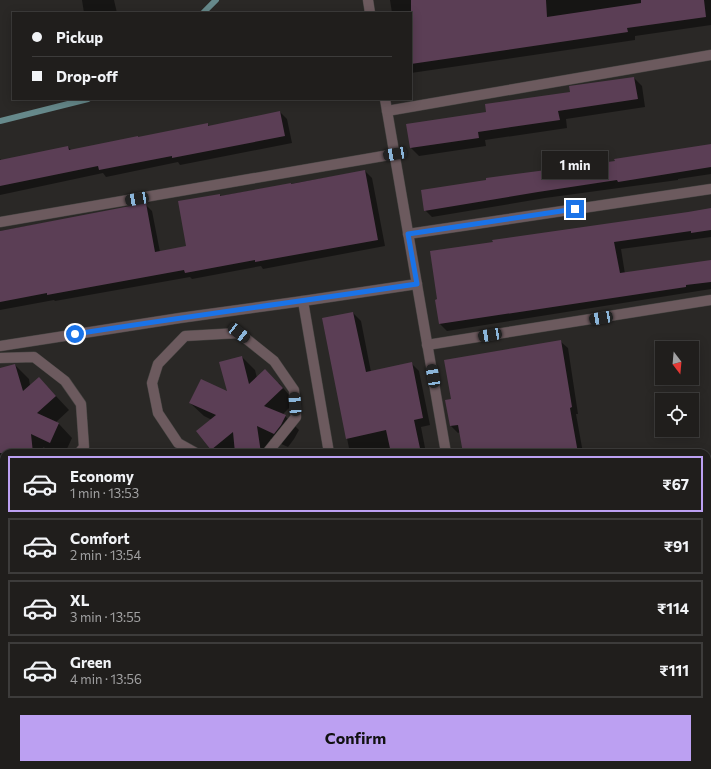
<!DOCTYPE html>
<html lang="en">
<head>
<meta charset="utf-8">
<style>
  :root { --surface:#201e1c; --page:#282725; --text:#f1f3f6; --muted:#a2a2a3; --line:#3d3c3b; --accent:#bca0f2 }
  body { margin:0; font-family:Commissioner,sans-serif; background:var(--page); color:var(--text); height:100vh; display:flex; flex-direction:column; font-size:15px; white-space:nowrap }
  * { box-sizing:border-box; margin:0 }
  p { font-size:13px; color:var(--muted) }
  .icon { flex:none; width:22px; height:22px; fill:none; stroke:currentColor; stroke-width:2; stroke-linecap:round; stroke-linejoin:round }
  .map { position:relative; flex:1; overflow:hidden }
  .drawer { position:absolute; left:0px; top:449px; width:711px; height:320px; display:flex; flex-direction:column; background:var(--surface); border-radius:12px 12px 0 0; box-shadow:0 2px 10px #0003,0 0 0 1px var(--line) }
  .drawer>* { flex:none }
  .guide { position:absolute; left:12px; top:12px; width:400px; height:88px; border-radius:0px; box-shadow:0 2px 10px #0003,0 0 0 1px var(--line); display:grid; align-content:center; height:88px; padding:0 20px; background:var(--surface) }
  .needle { width:26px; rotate:164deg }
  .buttons { position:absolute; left:655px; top:341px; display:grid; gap:8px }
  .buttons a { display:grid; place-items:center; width:44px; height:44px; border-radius:0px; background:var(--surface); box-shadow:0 2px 10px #0003,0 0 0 1px var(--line); font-size:20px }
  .end { position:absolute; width:18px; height:18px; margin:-9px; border:5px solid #1a73e8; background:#fff; box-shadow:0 0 0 2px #fff }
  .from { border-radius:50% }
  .bubble { position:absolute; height:28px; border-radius:0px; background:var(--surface); box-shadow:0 2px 10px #0003,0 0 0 1px var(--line); font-size:13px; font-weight:700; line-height:28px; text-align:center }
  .car { position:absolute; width:12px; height:24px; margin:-12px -6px; border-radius:5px; box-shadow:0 0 3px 1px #0007; background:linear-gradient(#222 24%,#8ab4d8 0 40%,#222 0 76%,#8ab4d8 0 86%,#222 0) }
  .guide b { display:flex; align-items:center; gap:14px; height:38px; font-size:15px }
  .guide b+b { border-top:1px solid var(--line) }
  .guide i { width:10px; height:10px; background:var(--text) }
  ul { padding:7px 0 0; list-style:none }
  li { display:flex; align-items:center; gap:12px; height:56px; margin:0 8px 6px; padding:0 12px; border:2px solid var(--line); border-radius:0px }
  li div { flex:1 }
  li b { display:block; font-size:15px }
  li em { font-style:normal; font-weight:700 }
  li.selected { border-color:var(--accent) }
  li>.icon { width:36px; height:36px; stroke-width:1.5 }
  .primary-button { display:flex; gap:8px; margin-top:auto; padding:8px 20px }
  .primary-button a { flex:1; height:46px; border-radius:0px; background:var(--accent); color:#111; font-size:16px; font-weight:700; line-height:46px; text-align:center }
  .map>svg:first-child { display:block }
  .shadow { fill:#0007 }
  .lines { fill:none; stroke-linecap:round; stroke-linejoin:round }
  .stream { stroke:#66898b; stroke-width:6 }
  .building { fill:#5b3e55 }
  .street-casing { stroke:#474543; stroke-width:11 }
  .street { stroke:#6c5a5e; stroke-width:10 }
  .route { stroke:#1a73e8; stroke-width:5 }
</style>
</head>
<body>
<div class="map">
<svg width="711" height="769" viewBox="0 0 711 769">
  <rect width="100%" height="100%" fill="#2a2826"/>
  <g class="shadow">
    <path d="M82 0H114L117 13H84Z"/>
    <path d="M390 0H711V25L635 36V40L411 73V13H392Z"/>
    <path d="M634 78 642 86 645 107 566 119 567 128 485 140 486 146 419 156 411 148 488 113Z"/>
    <path d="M280 112 287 119 292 143 180 165 178 162 106 177 103 173 0 195V159L2 161 68 147 72 151 207 124 210 127Z"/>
    <path d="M711 145V174L678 179V180L545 198 432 217 425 210 616 162Z"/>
    <path d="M365 171 372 178 385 246 263 269 261 266 192 279 190 277 55 301 54 300 0 310V231L146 205 152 211 160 252 187 247 220 195 221 196Z"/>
    <path d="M711 209V237L621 249 625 274 711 261V289L447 331 440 324 436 301Z"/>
    <path d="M353 313 361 321 371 372 411 363 419 371 430 425 421 427 426 453H350L323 319Z"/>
    <path d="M561 342 568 348 578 414H576L583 453H464L460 432 458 433 451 426 452 399Z"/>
    <path d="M242 357 255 370 257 378 279 383 295 402 282 415 285 416 299 430 294 439 288 447 270 439 272 453H215L211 449 212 420 204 416 190 403 229 393Z"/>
    <path d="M15 365 29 379 30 386 39 378 69 410 55 423 59 424 72 438 65 453H57L43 447 44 453H4V466L0 469V369Z"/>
    <path d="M4 515V572L0 573V516Z"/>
    <path d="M401 765H594L558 769H401Z"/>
  </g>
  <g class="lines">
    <g class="stream">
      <path d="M203 13 216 0"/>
      <path d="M0 121 88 99"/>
    </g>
  </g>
  <g class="building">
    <path d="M411 0H546L547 17 641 3V0H704L706 17 627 28 628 32 411 64Z"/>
    <path d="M634 77 638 99 558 111 560 120 478 132 479 138 410 148 406 124 486 112 485 104 570 92 569 86Z"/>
    <path d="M280 111 285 136 172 158V156L99 170 98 166 0 186V160L68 146 69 150 138 136V137L208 123V126Z"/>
    <path d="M711 144V167L618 182 617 180 538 192 424 211 421 190 486 180V178L615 161 614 159Z"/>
    <path d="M365 170 378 240 255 262V260L185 273 184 270 47 295V293L0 302V231L146 203 155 252 186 246 178 201 220 194V196L291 183V184Z"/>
    <path d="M711 208V230L691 233V231L614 242 620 273 711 260V282L686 285V287L439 324 435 300 437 299 430 251 493 242 492 240 688 212Z"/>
    <path d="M353 312 366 372 412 362 423 418 414 420 421 453H391L386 430 346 439 322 318Z"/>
    <path d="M561 340 572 407 570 408 578 453H463L458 425 450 426 445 400 451 399 444 360Z"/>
    <path d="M242 356 249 384 265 369 283 388 264 406 286 415 281 425 274 434 257 426 261 453H235L233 432 211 450 196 431 216 415 189 403 201 379 227 391 219 362Z"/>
    <path d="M15 364 23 391 39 377 56 396 37 413 59 423 50 443 31 434 33 453H0V368Z"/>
  </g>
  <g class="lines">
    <g class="street-casing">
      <g id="street">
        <path d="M368 0 370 13"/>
        <path d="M385 99 446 453"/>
        <path d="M387 111 711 55"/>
        <path d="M0 222 395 154"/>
        <path d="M408 234 711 189"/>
        <path d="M303 301 329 453"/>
        <path d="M427 345 711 300"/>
        <path d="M0 346 180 318 303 301 417 284"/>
        <path d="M0 358 34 357 65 381 81 404 84 447 79 453"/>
        <path d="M196 453 178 443 158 413 152 383 158 364 185 336 239 333 274 361 294 390 296 417 267 453"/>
        <path d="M0 474 4 476"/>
        <path d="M707 494 711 493"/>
        <path d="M707 563 711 586"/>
        <path d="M707 661 711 660"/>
        <path d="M0 686 4 685"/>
        <path d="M0 762 2 769"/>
        <path d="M381 765 382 769"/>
        <path d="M150 769 176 765"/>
        <path d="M679 769 711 765"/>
      </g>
    </g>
    <use href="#street" class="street"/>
  </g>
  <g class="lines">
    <path class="route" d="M75 334C189 316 303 301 417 284L408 234 575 209"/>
  </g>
</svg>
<div class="buttons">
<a><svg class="needle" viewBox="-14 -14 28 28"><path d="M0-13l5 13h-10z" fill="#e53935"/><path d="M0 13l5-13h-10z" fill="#a2a2a3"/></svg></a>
<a><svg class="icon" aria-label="locate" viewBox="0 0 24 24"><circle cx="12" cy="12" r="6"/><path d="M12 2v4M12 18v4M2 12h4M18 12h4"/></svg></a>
</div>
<i class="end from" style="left:75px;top:334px"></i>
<i class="end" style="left:575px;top:209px"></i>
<div class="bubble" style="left:542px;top:151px;width:66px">1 min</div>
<i class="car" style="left:395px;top:154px;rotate:260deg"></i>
<i class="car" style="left:137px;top:199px;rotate:260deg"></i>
<i class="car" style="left:601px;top:318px;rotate:261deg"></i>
<i class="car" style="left:239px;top:333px;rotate:128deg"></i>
<i class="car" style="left:490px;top:335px;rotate:261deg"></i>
<i class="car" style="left:433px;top:376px;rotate:350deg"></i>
<i class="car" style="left:295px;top:404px;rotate:356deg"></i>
<div class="guide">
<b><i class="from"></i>Pickup</b>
<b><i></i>Drop-off</b>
</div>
<section class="drawer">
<ul>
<li class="selected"><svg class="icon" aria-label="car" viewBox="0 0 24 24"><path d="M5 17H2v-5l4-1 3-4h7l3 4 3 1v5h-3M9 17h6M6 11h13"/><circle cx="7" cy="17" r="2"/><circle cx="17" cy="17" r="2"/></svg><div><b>Economy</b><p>1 min · 13:53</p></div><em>₹67</em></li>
<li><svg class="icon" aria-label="car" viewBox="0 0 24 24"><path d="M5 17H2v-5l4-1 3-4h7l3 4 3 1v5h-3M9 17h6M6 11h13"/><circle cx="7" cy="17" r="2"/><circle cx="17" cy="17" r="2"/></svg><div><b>Comfort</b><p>2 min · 13:54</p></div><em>₹91</em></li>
<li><svg class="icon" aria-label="car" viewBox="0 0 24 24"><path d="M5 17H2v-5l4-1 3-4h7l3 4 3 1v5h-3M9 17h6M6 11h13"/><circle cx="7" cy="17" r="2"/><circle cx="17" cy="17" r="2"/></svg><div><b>XL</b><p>3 min · 13:55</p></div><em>₹114</em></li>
<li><svg class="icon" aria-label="car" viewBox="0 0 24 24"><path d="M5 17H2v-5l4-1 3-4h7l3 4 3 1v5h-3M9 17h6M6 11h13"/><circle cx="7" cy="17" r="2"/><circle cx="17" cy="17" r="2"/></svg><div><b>Green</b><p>4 min · 13:56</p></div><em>₹111</em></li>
</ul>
<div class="primary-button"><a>Confirm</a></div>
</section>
</div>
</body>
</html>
